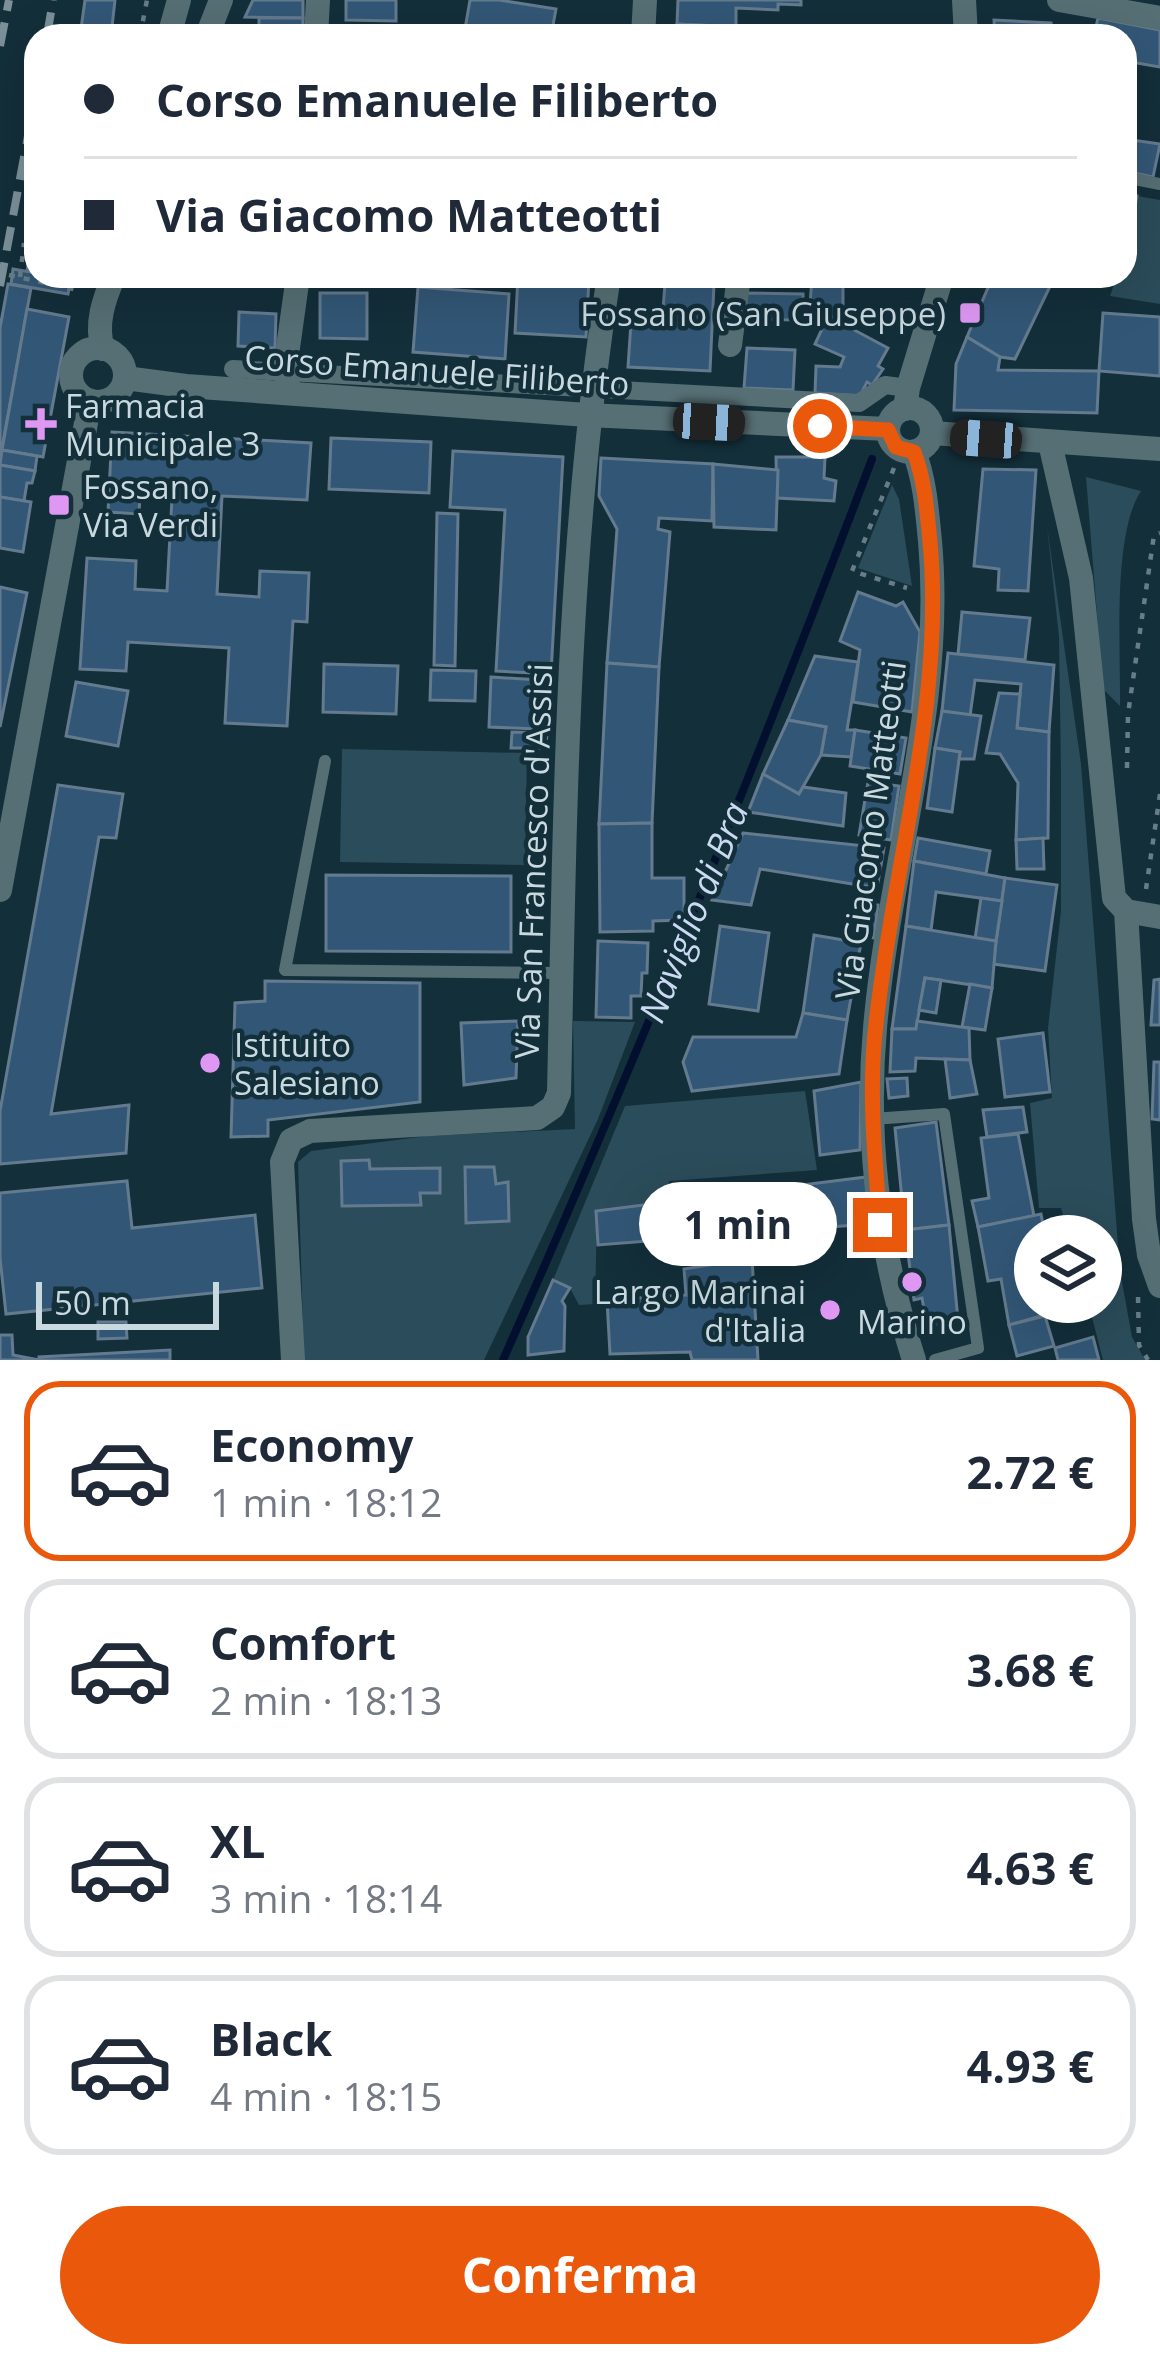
<!DOCTYPE html>
<html lang="it">
<head>
<meta charset="utf-8">
<style>
  :root { --surface:#fff; --page:#f6f6f7; --text:#1f2937; --muted:#747a83; --line:#e0e1e3; --accent:#ea580c }
  body { margin:0; font-family:"Open Sans",sans-serif; background:var(--page); color:var(--text); height:100vh; display:flex; flex-direction:column; font-size:45px; white-space:nowrap }
  * { box-sizing:border-box; margin:0 }
  p { font-size:39px; color:var(--muted) }
  .icon { flex:none; width:66px; height:66px; fill:none; stroke:currentColor; stroke-width:2; stroke-linecap:round; stroke-linejoin:round }
  .map { position:relative; height:1360px; overflow:hidden }
  .panel { display:flex; flex-direction:column; background:var(--surface); flex:1 }
  .panel>* { flex:none }
  .hud { position:absolute; left:24px; top:24px; width:1113px; height:264px; border-radius:36px; box-shadow:0 12px 48px #0002; display:grid; align-content:center; height:264px; padding:0 60px; background:var(--surface) }
  .buttons { position:absolute; left:1014px; top:1215px; display:grid; gap:24px }
  .buttons a { display:grid; place-items:center; width:108px; height:108px; border-radius:50%; background:var(--surface); box-shadow:0 12px 48px #0002; font-size:60px }
  .scale { position:absolute; left:36px; bottom:30px; width:183px; box-sizing:border-box; padding-left:12px; border:6px solid #c9d9e0; border-top:0; font-size:33px; line-height:42px; white-space:nowrap; color:#c9d9e0; -webkit-text-stroke:9px #132f3a; paint-order:stroke }
  .end { position:absolute; width:54px; height:54px; margin:-27px; border:15px solid #ea580c; background:#fff; box-shadow:0 0 0 6px #fff }
  .from { border-radius:50% }
  .bubble { position:absolute; height:84px; border-radius:42px; background:var(--surface); box-shadow:0 12px 48px #0002; font-size:39px; font-weight:700; line-height:84px; text-align:center }
  .car { position:absolute; width:36px; height:72px; margin:-36px -18px; border-radius:15px; box-shadow:0 0 9px 3px #0007; background:linear-gradient(#222 24%,#8ab4d8 0 40%,#222 0 76%,#8ab4d8 0 86%,#222 0) }
  .hud b { display:flex; align-items:center; gap:42px; height:114px; font-size:45px }
  .hud b+b { border-top:3px solid var(--line) }
  .hud i { width:30px; height:30px; background:var(--text) }
  ul { padding:21px 0 0; list-style:none }
  li { display:flex; align-items:center; gap:36px; height:180px; margin:0 24px 18px; padding:0 36px; border:6px solid var(--line); border-radius:36px }
  li div { flex:1 }
  li b { display:block; font-size:45px }
  li em { font-style:normal; font-weight:700 }
  li.on { border-color:var(--accent) }
  li>.icon { width:108px; height:108px; stroke-width:1.5 }
  .action { display:flex; gap:24px; margin-top:auto; padding:24px 60px }
  .action a { flex:1; height:138px; border-radius:72px; background:var(--accent); color:#fff; font-size:48px; font-weight:700; line-height:138px; text-align:center }
  .map>svg:first-child { display:block }
  .green { fill:#2b4c5a }
  .lines { fill:none; stroke-linecap:round; stroke-linejoin:round }
  .stream { stroke:#030f2f; stroke-width:8 }
  .building { fill:#325776; stroke:#647a8e; stroke-width:3 }
  .path { stroke:#677d87; stroke-width:4.5; stroke-dasharray:6 9; stroke-linecap:butt }
  .service { stroke:#566f74; stroke-width:12 }
  .pedestrian { stroke:#566f74; stroke-width:18 }
  .minor { stroke:#566f74; stroke-width:24 }
  .tertiary { stroke:#566f74; stroke-width:24 }
  .rail { stroke:#7b9099; stroke-width:8; stroke-dasharray:24 12; stroke-linecap:butt }
  .route { stroke:#ea580c; stroke-width:15 }
  .poi-dot { fill:#de98f3; stroke:#132f3a; stroke-width:4.5 }
  .labels { text-anchor:middle; dominant-baseline:central; stroke-width:9; stroke-linejoin:round; paint-order:stroke }
  .poi-label { font-size:33px; fill:#c9d9e0; stroke:#132f3a; text-anchor:start }
  .street-label { font-size:33px; fill:#c9d9e0; stroke:#132f3a }
  .water-label { font-size:36px; font-style:italic; fill:#cbd9f3; stroke:#132f3a }
</style>
</head>
<body>
<div class="map">
<svg width="1160" height="1360" viewBox="0 0 1160 1360">
  <rect width="100%" height="100%" fill="#132f3a"/>
  <g class="green">
    <path d="M1137 196 1160 200V304L1110 296 1117 276H1125V250Z"/>
    <path d="M1086 477 1141 491C1112 535 1121 651 1120 706L1103 689Z"/>
    <path d="M892 485 899 499 912 586 858 568Z"/>
    <path d="M1047 526 1081 764 1120 1271 1132 1337 1145 1360H1103L1088 1302H1101V1236H1070L1061 1208H1039L1030 1103 1052 1098 1048 1028 1061 911V772L1059 637Z"/>
    <path d="M342 749 527 753 525 865 340 862Z"/>
    <path d="M573 1021 635 1022 598 1119 484 1360H304L298 1162 311 1151 427 1136 575 1129Z"/>
    <path d="M805 1091 817 1170 669 1181V1202L597 1211 595 1304 579 1305 570 1288 553 1280 625 1106Z"/>
  </g>
  <g class="lines">
    <path class="stream" d="M503 1360C635 1063 757 763 872 459"/>
  </g>
  <g class="building">
    <path d="M85 0H115L111 36H80Z"/>
    <path d="M253 0H303V18L245 17Z"/>
    <path d="M346 0H396V21L346 20Z"/>
    <path d="M470 0H499L556 9 551 36H511L465 29Z"/>
    <path d="M678 0H801V5L778 4V10L736 8V27L677 24Z"/>
    <rect x="259" y="18" width="44" height="18"/>
    <path d="M1098 18 1160 30V67L1125 61V36H1094Z"/>
    <path d="M994 20 1051 23V36H995Z"/>
    <path d="M677 24 736 27 735 36H676Z"/>
    <path d="M1125 139 1160 144 1153 177 1125 171Z"/>
    <path d="M1125 194 1137 196 1128 240H1125Z"/>
    <path d="M36 214V273L27 271Z"/>
    <path d="M13 269 36 273V276L71 279 68 294 11 284Z"/>
    <path d="M518 276 589 278 586 337 515 333Z"/>
    <path d="M812 276H827L826 284 843 283V318L828 316 826 321 809 320Z"/>
    <path d="M993 276H1055L1015 359 1000 357 967 337Z"/>
    <path d="M8 284 31 288 0 459V328Z"/>
    <path d="M665 284H714L710 371 628 367 632 307 663 309Z"/>
    <path d="M418 287 509 294 505 359 413 352Z"/>
    <path d="M320 293H367V339L320 338Z"/>
    <path d="M746 293 803 294V308L792 309V320L745 319Z"/>
    <path d="M27 309 69 317 43 457 2 450Z"/>
    <path d="M239 312 276 314 275 348 238 346Z"/>
    <path d="M1103 313 1160 317V376L1099 371Z"/>
    <path d="M828 316 888 348 878 366 883 369 872 385 867 382 860 396 815 393 816 366 840 367 844 357 815 344Z"/>
    <path d="M967 337 1000 357 998 370 1099 371 1097 413 954 410 956 364Z"/>
    <path d="M747 348 795 350 793 390 744 388Z"/>
    <path d="M112 432 311 443 307 500 222 496 217 594 259 597 260 571 309 573 307 622 293 621 287 726 225 723 229 648 128 642 126 671 80 669 87 558 136 561 135 589 167 591 172 498 140 496 139 514 108 512Z"/>
    <path d="M331 438 431 442 429 493 329 489Z"/>
    <path d="M2 450 37 456 35 471 0 465Z"/>
    <path d="M453 451 563 457 551 674 496 671 505 510 450 507Z"/>
    <path d="M776 457H825L824 478 836 481 834 501 777 498Z"/>
    <path d="M601 458 713 464 712 521 659 518 658 529 670 532 659 667 607 663 617 529 599 496Z"/>
    <path d="M713 464 778 470 776 530 714 527Z"/>
    <path d="M0 465 35 471 32 483H27L24 501 0 497Z"/>
    <path d="M983 469 1036 470 1028 591 998 590 999 569 974 566Z"/>
    <path d="M0 497 31 502 23 552 0 548Z"/>
    <path d="M437 513 458 514 455 666 434 665Z"/>
    <path d="M0 587 27 593 0 727Z"/>
    <path d="M858 592 896 606 903 602 920 632 912 712 853 702 860 650 840 641Z"/>
    <path d="M962 612 1030 618 1025 660 958 654Z"/>
    <path d="M948 653 1054 665 1049 732 1017 728 1021 684 975 680 970 716 942 711Z"/>
    <path d="M815 656 858 662 847 730H855L851 757 821 755 826 727 788 720Z"/>
    <path d="M607 663 659 667 652 823 599 824Z"/>
    <path d="M324 664 398 666 396 714 323 712Z"/>
    <path d="M431 670 476 671 475 701 430 700Z"/>
    <path d="M491 677 540 680 537 729 489 727Z"/>
    <path d="M76 682 128 691 118 746 66 736Z"/>
    <path d="M999 693 1020 694 1017 728 1049 732 1048 838 1016 840 1018 783 1000 754 986 753Z"/>
    <path d="M942 711 981 716 974 759H959L960 752 935 748Z"/>
    <path d="M788 720 826 727 821 755 799 794 763 774Z"/>
    <path d="M855 730 906 738 900 774 850 766Z"/>
    <path d="M512 732 547 733 546 748H511Z"/>
    <path d="M935 748 960 752 952 812 927 808Z"/>
    <path d="M763 774 799 794 803 787 846 793 843 826 748 812Z"/>
    <path d="M868 782 899 786 891 840 859 835Z"/>
    <path d="M58 785 123 794 116 838 99 837 51 1114 129 1105 126 1153 0 1164V1111Z"/>
    <path d="M652 823V878H684V920L653 921V931L600 932 599 824Z"/>
    <path d="M743 833 884 848 877 888 760 869 751 905 712 900Z"/>
    <path d="M918 838 990 851 986 874 914 861Z"/>
    <path d="M1043 838 1044 869H1017L1016 840Z"/>
    <path d="M914 861 1005 878 1002 901 936 892 931 930 906 926Z"/>
    <path d="M326 875 511 876V952L326 951Z"/>
    <path d="M1005 878 1057 885 1045 971 993 964Z"/>
    <path d="M981 898 1002 901 996 941 975 939Z"/>
    <path d="M861 903 878 905 874 938 856 935Z"/>
    <path d="M720 926 769 933 758 1011 709 1004Z"/>
    <path d="M906 926 996 941 992 988 925 978 916 1029H892Z"/>
    <path d="M814 935 861 943 847 1020 803 1013Z"/>
    <path d="M598 941 648 943 647 973H642L641 996H631V1018L596 1017Z"/>
    <path d="M925 978 941 980 936 1013 919 1010Z"/>
    <path d="M1160 979V1025H1151L1154 980Z"/>
    <path d="M265 981 420 983V1102L268 1120V1136L231 1137 235 1003 265 1001Z"/>
    <path d="M970 984 992 988 985 1030 962 1027Z"/>
    <path d="M803 1013 847 1020 839 1074 692 1091 683 1062 693 1037H796Z"/>
    <path d="M518 1021 516 1078 464 1085 461 1023Z"/>
    <path d="M917 1021 969 1028 970 1060 916 1058 915 1071 890 1072 892 1029H916Z"/>
    <path d="M1043 1033 1050 1092 1005 1097 998 1039Z"/>
    <path d="M945 1059 970 1060 977 1094 950 1098Z"/>
    <path d="M1154 1062H1160V1120L1152 1119Z"/>
    <path d="M907 1078 908 1096 889 1098 887 1079Z"/>
    <path d="M861 1082 860 1150 820 1155 814 1091Z"/>
    <path d="M1023 1107 1027 1132 987 1137 983 1110Z"/>
    <path d="M936 1122 949 1225 905 1230 895 1128Z"/>
    <path d="M1018 1134 1034 1216 978 1227 972 1201 989 1198 981 1138Z"/>
    <path d="M369 1160 370 1169 440 1168V1193H420L421 1205 342 1206 341 1161Z"/>
    <path d="M465 1167H494L496 1184 508 1182 509 1221 466 1223Z"/>
    <path d="M866 1177 868 1224 598 1245 596 1211Z"/>
    <path d="M127 1181 132 1228 255 1215 262 1288 6 1314 0 1258V1193Z"/>
    <path d="M1041 1214 1045 1236H1035V1302H1056L1058 1311 1009 1325 1001 1279 988 1281 978 1227Z"/>
    <path d="M949 1225 958 1320 927 1326 922 1298 914 1300 905 1230Z"/>
    <path d="M752 1258 758 1360H692L690 1352 610 1354 607 1300 686 1295 684 1269Z"/>
    <path d="M553 1280 570 1288 562 1301 565 1306 564 1351 528 1355V1337Z"/>
    <path d="M1045 1316 1054 1346 1017 1356 1009 1325Z"/>
    <path d="M98 1322H126L127 1338 98 1339Z"/>
    <path d="M0 1335H12L13 1355 39 1360H0Z"/>
    <path d="M1093 1337 1099 1360H1058L1055 1348Z"/>
    <path d="M170 1350V1360H39V1357Z"/>
  </g>
  <g class="lines">
    <g class="path">
      <path d="M140 36 147 0"/>
      <path d="M9 275 82 291"/>
      <path d="M20 277 24 243"/>
      <path d="M894 468 852 571 907 588"/>
      <path d="M1127 768 1128 714 1154 535 1160 533"/>
      <path d="M1146 889 1160 794"/>
      <path d="M1138 1297 1139 1345 1148 1360"/>
    </g>
    <g class="service">
      <path d="M1125 177 1160 184"/>
      <path d="M325 761 285 970 561 973"/>
      <path d="M872 1119 944 1114 978 1348 935 1360"/>
    </g>
    <path class="pedestrian" d="M233 369 859 403 885 385 908 388"/>
    <g class="minor">
      <path d="M1059 0 1160 18"/>
      <path d="M169 36 179 0"/>
      <path d="M207 36 221 0"/>
      <path d="M316 36 318 0"/>
      <path d="M643 36 645 0"/>
      <path d="M730 345 739 276"/>
      <circle cx="98" cy="375" r="27"/>
      <path d="M103 349C95 324 104 299 114 276"/>
      <path d="M125 378 186 386 587 415 888 429"/>
      <path d="M289 391 285 369 298 276"/>
      <path d="M932 433 1160 449"/>
      <path d="M1050 443 1081 578 1114 898 1126 911 1144 1219 1149 1255 1160 1286"/>
      <path d="M0 890 90 401"/>
      <path d="M1126 911 1160 917"/>
      <path d="M293 1360 282 1162 291 1140 310 1131 537 1118 553 1107 559 1093C565 821 566 546 609 276"/>
    </g>
    <g class="tertiary">
      <path d="M964 0 966 36"/>
      <circle cx="910" cy="430" r="22"/>
      <path d="M905 409 908 388 942 276"/>
      <path d="M914 1360C880 1253 865 1140 875 1028 889 865 945 706 930 541 927 511 925 480 914 452"/>
    </g>
    <g class="rail">
      <path d="M47 36 53 0"/>
      <path d="M0 46 9 0"/>
      <path d="M0 286 36 93"/>
    </g>
  </g>
  <g class="lines">
    <path class="route" d="M820 426 888 430 896 447 914 452C925 481 927 512 930 542 945 704 893 864 876 1024 868 1091 875 1158 880 1225"/>
  </g>
  <g class="poi-dot">
    <rect x="958" y="301" width="24" height="24" rx="6"/>
    <path d="M35 406h12v12h12v12h-12v12h-12v-12h-12v-12h12z"/>
    <rect x="47" y="493" width="24" height="24" rx="6"/>
    <circle cx="210" cy="1063" r="12"/>
    <circle cx="912" cy="1282" r="12"/>
    <circle cx="830" cy="1310" r="12"/>
  </g>
  <g class="labels">
    <g class="poi-label">
      <text x="946" y="313" text-anchor="end">Fossano (San Giuseppe)</text>
      <text x="65" y="405">Farmacia<tspan x="65" dy="38">Municipale 3</tspan></text>
      <text x="83" y="486">Fossano,<tspan x="83" dy="38">Via Verdi</tspan></text>
      <text x="234" y="1044">Istituito<tspan x="234" dy="38">Salesiano</tspan></text>
      <text x="806" y="1291" text-anchor="end">Largo Marinai<tspan x="806" dy="38">d'Italia</tspan></text>
      <text x="912" y="1321" text-anchor="middle">Marino</text>
    </g>
    <g class="street-label">
      <text transform="translate(437 370) rotate(4)">Corso Emanuele Filiberto</text>
      <text transform="translate(870 830) rotate(-82)">Via Giacomo Matteotti</text>
      <text transform="translate(533 861) rotate(-88)">Via San Francesco d'Assisi</text>
    </g>
    <g class="water-label">
      <text transform="translate(693 912) rotate(-68)">Naviglio di Bra</text>
    </g>
  </g>
</svg>
<div class="buttons">
<a><svg class="icon" aria-label="layers" viewBox="0 0 24 24"><path d="M12 4l9 5-9 5-9-5zM3 14l9 5 9-5"/></svg></a>
</div>
<div class="scale">50 m</div>
<i class="end from" style="left:820px;top:426px"></i>
<i class="end" style="left:880px;top:1225px"></i>
<div class="bubble" style="left:639px;top:1182px;width:198px">1 min</div>
<i class="car" style="left:709px;top:422px;rotate:93deg"></i>
<i class="car" style="left:986px;top:439px;rotate:274deg"></i>
<div class="hud">
<b><i class="from"></i>Corso Emanuele Filiberto</b>
<b><i></i>Via Giacomo Matteotti</b>
</div>
</div>
<section class="panel">
<ul>
<li class="on"><svg class="icon" aria-label="car" viewBox="0 0 24 24"><path d="M5 17H2v-5l4-1 3-4h7l3 4 3 1v5h-3M9 17h6M6 11h13"/><circle cx="7" cy="17" r="2"/><circle cx="17" cy="17" r="2"/></svg><div><b>Economy</b><p>1 min · 18:12</p></div><em>2.72 €</em></li>
<li><svg class="icon" aria-label="car" viewBox="0 0 24 24"><path d="M5 17H2v-5l4-1 3-4h7l3 4 3 1v5h-3M9 17h6M6 11h13"/><circle cx="7" cy="17" r="2"/><circle cx="17" cy="17" r="2"/></svg><div><b>Comfort</b><p>2 min · 18:13</p></div><em>3.68 €</em></li>
<li><svg class="icon" aria-label="car" viewBox="0 0 24 24"><path d="M5 17H2v-5l4-1 3-4h7l3 4 3 1v5h-3M9 17h6M6 11h13"/><circle cx="7" cy="17" r="2"/><circle cx="17" cy="17" r="2"/></svg><div><b>XL</b><p>3 min · 18:14</p></div><em>4.63 €</em></li>
<li><svg class="icon" aria-label="car" viewBox="0 0 24 24"><path d="M5 17H2v-5l4-1 3-4h7l3 4 3 1v5h-3M9 17h6M6 11h13"/><circle cx="7" cy="17" r="2"/><circle cx="17" cy="17" r="2"/></svg><div><b>Black</b><p>4 min · 18:15</p></div><em>4.93 €</em></li>
</ul>
<div class="action"><a>Conferma</a></div>
</section>
</body>
</html>
